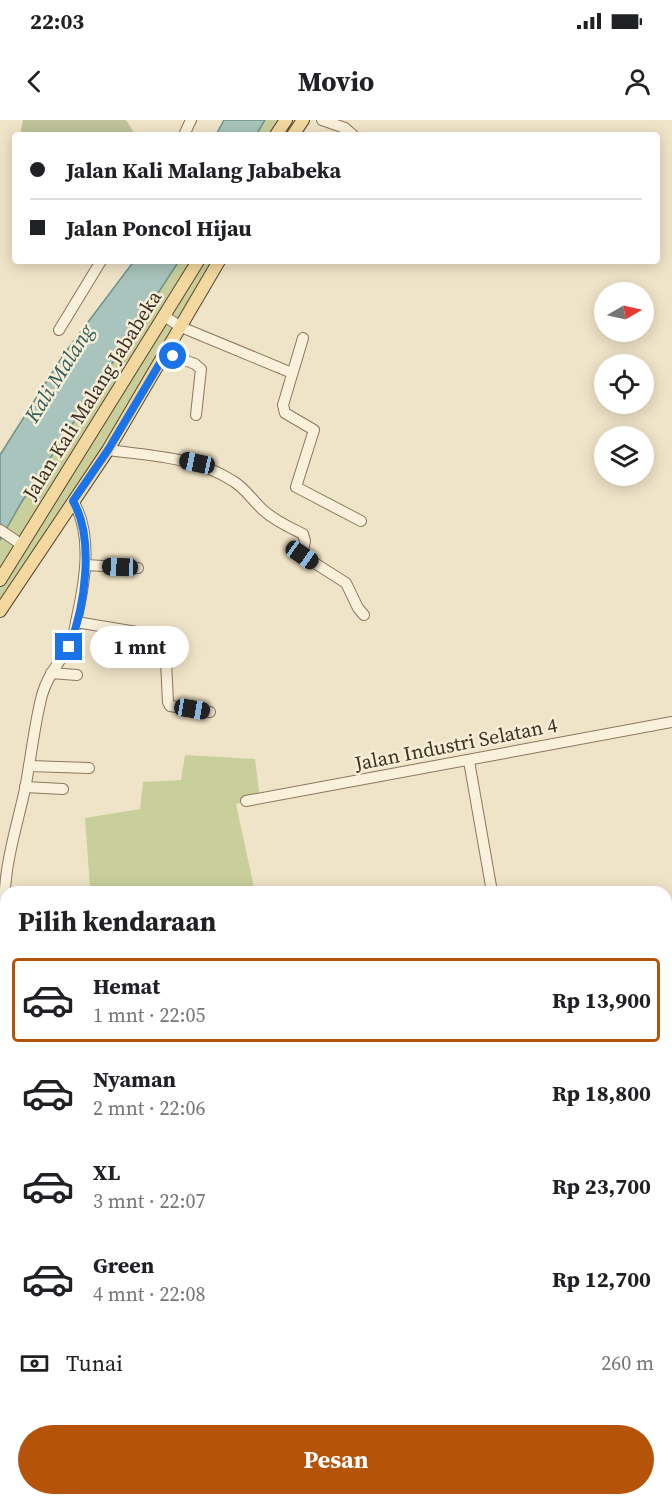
<!DOCTYPE html>
<html lang="id">
<head>
<meta charset="utf-8">
<style>
  :root { --surface:#fff; --page:#f2f2f2; --text:#202124; --muted:#757577; --line:#e0e0e0; --accent:#b45309 }
  body { margin:0; font-family:"Source Serif 4",serif; background:var(--page); color:var(--text); height:100vh; display:flex; flex-direction:column; font-size:22px; white-space:nowrap }
  * { box-sizing:border-box; margin:0 }
  p { font-size:20px; color:var(--muted) }
  .icon { flex:none; width:33px; height:33px; fill:none; stroke:currentColor; stroke-width:2; stroke-linecap:round; stroke-linejoin:round }
  .map { position:relative; flex:1; overflow:hidden }
  .drawer { position:absolute; left:0px; top:766px; width:672px; height:620px; display:flex; flex-direction:column; background:var(--surface); border-radius:18px 18px 0 0; box-shadow:0 3px 15px #0003 }
  .drawer>* { flex:none }
  .top-card { position:absolute; left:12px; top:12px; width:648px; height:132px; border-radius:6px; box-shadow:0 3px 15px #0003; display:grid; align-content:center; height:132px; padding:0 18px; background:var(--surface) }
  .needle { width:39px; rotate:81deg }
  .tools { position:absolute; left:594px; top:162px; display:grid; gap:12px }
  .tools a { display:grid; place-items:center; width:60px; height:60px; border-radius:50%; background:var(--surface); box-shadow:0 3px 15px #0003; font-size:30px }
  .end { position:absolute; width:27px; height:27px; margin:-14px; border:8px solid #1a73e8; background:#fff; box-shadow:0 0 0 3px #fff }
  .from { border-radius:50% }
  .bubble { position:absolute; height:42px; border-radius:21px; background:var(--surface); box-shadow:0 3px 15px #0003; font-size:20px; font-weight:700; line-height:42px; text-align:center }
  .car { position:absolute; width:18px; height:36px; margin:-18px -9px; border-radius:8px; box-shadow:0 0 4px 2px #0007; background:linear-gradient(#222 24%,#8ab4d8 0 40%,#222 0 76%,#8ab4d8 0 86%,#222 0) }
  .top-card b { display:flex; align-items:center; gap:21px; height:57px; font-size:22px }
  .top-card b+b { border-top:2px solid var(--line) }
  .top-card i { width:15px; height:15px; background:var(--text) }
  ul { padding:0; list-style:none }
  li { display:flex; align-items:center; gap:18px; height:84px; margin:0 12px 9px; padding:0 6px; border:3px solid transparent; border-radius:6px }
  li div { flex:1 }
  li b { display:block; font-size:22px }
  li em { font-style:normal; font-weight:700 }
  li.current { border-color:var(--accent) }
  li>.icon { width:54px; height:54px; stroke-width:1.5 }
  h2 { padding:0 18px; font-size:27px; line-height:72px }
  .pay { display:flex; align-items:center; gap:15px; height:66px; padding:0 18px; font-size:22px }
  .pay p { margin-inline-start:auto }
  .primary-button { display:flex; gap:12px; margin-top:auto; padding:12px 18px }
  .primary-button a { flex:1; height:69px; border-radius:36px; background:var(--accent); color:#fff; font-size:24px; font-weight:700; line-height:69px; text-align:center }
  .status { display:flex; justify-content:space-between; align-items:center; height:42px; padding:0 30px; background:var(--surface); direction:ltr }
  .status svg { height:16px; fill:currentColor }
  header { display:flex; justify-content:space-between; align-items:center; height:78px; padding:0 18px; background:var(--surface); font-size:27px; font-weight:700 }
  .map>svg:first-child { display:block }
  .green { fill:#c9cf9b }
  .cemetery { fill:#bfc49a }
  .water { fill:#a9c4bc; stroke:#6f938a; stroke-width:1.5 }
  .lines { fill:none; stroke-linecap:round; stroke-linejoin:round }
  .river { stroke:#a9c4bc; stroke-width:15 }
  .minor-casing { stroke:#8d765c; stroke-width:12 }
  .major-casing { stroke:#5b4430; stroke-width:14 }
  .minor { stroke:#faf1dc; stroke-width:10 }
  .major { stroke:#f3d9a0; stroke-width:12 }
  .route { stroke:#1a73e8; stroke-width:8 }
  .labels { text-anchor:middle; dominant-baseline:central; stroke-width:5; stroke-linejoin:round; paint-order:stroke }
  .street-label { font-size:20px; fill:#3d2e20; stroke:#f7eed8 }
  .water-label { font-size:21px; font-style:italic; fill:#2f5d5a; stroke:#f7eed8 }
</style>
</head>
<body>
<div class="status"><b>22:03</b><svg viewBox="0 0 49 12"><path d="M0 12V9h3v3zM5 12V6h3v6zM10 12V3h3v9zM15 12V0h3v12zM26 1h20v11H26zM47 4h2v5h-2z"/></svg></div>
<header><svg class="icon" aria-label="back" viewBox="0 0 24 24"><path d="M15 5l-7 7 7 7"/></svg>Movio<svg class="icon" aria-label="person" viewBox="0 0 24 24"><circle cx="12" cy="8" r="4"/><path d="M4 21q1-7 8-7t8 7"/></svg></header>
<div class="map">
<svg width="672" height="1385" viewBox="0 0 672 1385">
  <rect width="100%" height="100%" fill="#f0e4c8"/>
  <g class="green">
    <path d="M265 0H303L294 15H256Z"/>
    <path d="M179 141H219L0 491V420L21 383Z"/>
    <path d="M185 635 255 639 260 678 236 684 255 772H161L90 767 85 698 140 689 143 662 181 660Z"/>
    <path d="M0 944 6 951V1023L0 1021Z"/>
  </g>
  <path class="cemetery" d="M23 0H126L133 11 131 15H20Z"/>
  <g class="water">
    <path d="M224 0H265L256 15H216Z"/>
    <path d="M134 141H179L21 383 0 420V335L64 234Z"/>
  </g>
  <g class="lines">
    <g class="river">
      <path d="M0 1021 6 1024"/>
      <path d="M666 1379 668 1385"/>
    </g>
    <g class="minor-casing">
      <g id="minor">
        <path d="M322 0 345 8 353 15"/>
        <path d="M184 15 191 0"/>
        <path d="M164 196 181 207 292 253"/>
        <path d="M59 210 101 141"/>
        <path d="M303 218 283 285 285 293 314 310 296 367 361 401"/>
        <path d="M166 233 195 244 201 249 196 295"/>
        <path d="M108 330C151 336 196 337 233 361 245 368 253 381 263 390 275 401 289 407 303 414L305 421 302 435 346 463 358 488 364 495"/>
        <path d="M0 410 22 425"/>
        <path d="M86 445 138 448"/>
        <path d="M76 502 161 516 165 521 168 582 170 586 210 592"/>
        <path d="M51 553 77 555"/>
        <path d="M469 641 492 772"/>
        <path d="M29 646 89 648"/>
        <path d="M25 667 63 669"/>
        <path d="M246 681 672 602"/>
        <path d="M6 803C0 756 15 715 25 669 31 638 34 606 42 575 48 554 59 544 68 527 74 518 75 507 77 497 85 461 93 414 73 381"/>
        <path d="M0 864 6 866"/>
        <path d="M0 1051 6 1054"/>
        <path d="M0 1118 5 1107"/>
        <path d="M666 1157 672 1156"/>
        <path d="M0 1163 6 1166"/>
        <path d="M0 1228 6 1231"/>
        <path d="M0 1288 6 1291"/>
        <path d="M0 1328 2 1323"/>
        <path d="M78 1380 89 1385"/>
        <path d="M193 1380 203 1385"/>
        <path d="M488 1380 498 1385"/>
        <path d="M630 1380 632 1385"/>
        <path d="M24 1385 27 1380"/>
        <path d="M167 1385 169 1380"/>
        <path d="M260 1385 262 1380"/>
        <path d="M325 1385 328 1380"/>
        <path d="M392 1385 394 1380"/>
        <path d="M439 1385 441 1380"/>
        <path d="M568 1385 570 1380"/>
      </g>
    </g>
    <g class="major-casing">
      <g id="major">
        <path d="M276 15 286 0"/>
        <path d="M293 15 303 0"/>
        <path d="M0 460 198 141"/>
        <path d="M0 491 108 330 219 141"/>
      </g>
    </g>
    <use href="#minor" class="minor"/>
    <use href="#major" class="major"/>
  </g>
  <g class="lines">
    <path class="route" d="M69 527C85 487 95 419 73 381L108 330 166 233 173 236"/>
  </g>
  <g class="labels">
    <g class="street-label">
      <text transform="translate(92 275) rotate(-58)">Jalan Kali Malang Jababeka</text>
      <text transform="translate(456 624) rotate(-11)">Jalan Industri Selatan 4</text>
    </g>
    <g class="water-label">
      <text transform="translate(59 253) rotate(-58)">Kali Malang</text>
    </g>
  </g>
</svg>
<div class="tools">
<a><svg class="needle" viewBox="-14 -14 28 28"><path d="M0-13l5 13h-10z" fill="#e53935"/><path d="M0 13l5-13h-10z" fill="#757577"/></svg></a>
<a><svg class="icon" aria-label="locate" viewBox="0 0 24 24"><circle cx="12" cy="12" r="6"/><path d="M12 2v4M12 18v4M2 12h4M18 12h4"/></svg></a>
<a><svg class="icon" aria-label="layers" viewBox="0 0 24 24"><path d="M12 4l9 5-9 5-9-5zM3 14l9 5 9-5"/></svg></a>
</div>
<i class="end from" style="left:173px;top:236px"></i>
<i class="end" style="left:69px;top:527px"></i>
<div class="bubble" style="left:90px;top:506px;width:99px">1 mnt</div>
<i class="car" style="left:197px;top:343px;rotate:282deg"></i>
<i class="car" style="left:302px;top:435px;rotate:125deg"></i>
<i class="car" style="left:120px;top:447px;rotate:272deg"></i>
<i class="car" style="left:192px;top:589px;rotate:99deg"></i>
<div class="top-card">
<b><i class="from"></i>Jalan Kali Malang Jababeka</b>
<b><i></i>Jalan Poncol Hijau</b>
</div>
<section class="drawer">
<h2>Pilih kendaraan</h2>
<ul>
<li class="current"><svg class="icon" aria-label="car" viewBox="0 0 24 24"><path d="M5 17H2v-5l4-1 3-4h7l3 4 3 1v5h-3M9 17h6M6 11h13"/><circle cx="7" cy="17" r="2"/><circle cx="17" cy="17" r="2"/></svg><div><b>Hemat</b><p>1 mnt · 22:05</p></div><em>Rp 13,900</em></li>
<li><svg class="icon" aria-label="car" viewBox="0 0 24 24"><path d="M5 17H2v-5l4-1 3-4h7l3 4 3 1v5h-3M9 17h6M6 11h13"/><circle cx="7" cy="17" r="2"/><circle cx="17" cy="17" r="2"/></svg><div><b>Nyaman</b><p>2 mnt · 22:06</p></div><em>Rp 18,800</em></li>
<li><svg class="icon" aria-label="car" viewBox="0 0 24 24"><path d="M5 17H2v-5l4-1 3-4h7l3 4 3 1v5h-3M9 17h6M6 11h13"/><circle cx="7" cy="17" r="2"/><circle cx="17" cy="17" r="2"/></svg><div><b>XL</b><p>3 mnt · 22:07</p></div><em>Rp 23,700</em></li>
<li><svg class="icon" aria-label="car" viewBox="0 0 24 24"><path d="M5 17H2v-5l4-1 3-4h7l3 4 3 1v5h-3M9 17h6M6 11h13"/><circle cx="7" cy="17" r="2"/><circle cx="17" cy="17" r="2"/></svg><div><b>Green</b><p>4 mnt · 22:08</p></div><em>Rp 12,700</em></li>
</ul>
<div class="pay"><svg class="icon" aria-label="cash" viewBox="0 0 24 24"><path d="M3 7h18v10H3z"/><circle cx="12" cy="12" r="2"/></svg>Tunai<p>260 m</p></div>
<div class="primary-button"><a>Pesan</a></div>
</section>
</div>
</body>
</html>
